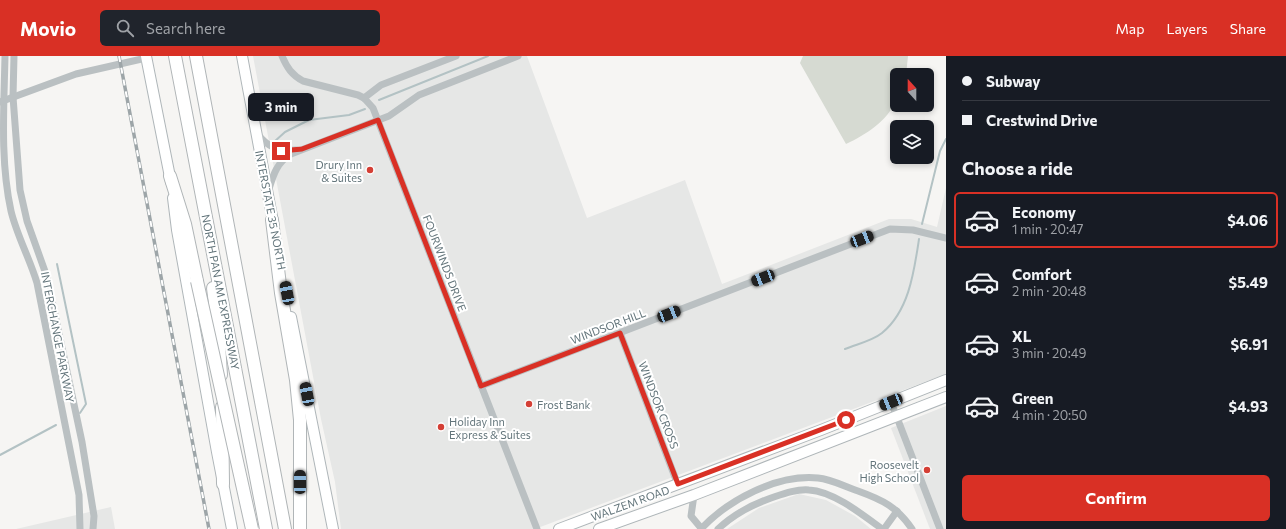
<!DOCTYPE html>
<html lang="en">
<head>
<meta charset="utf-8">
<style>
  :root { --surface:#171b24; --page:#20242c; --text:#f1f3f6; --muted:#9ea1a6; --line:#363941; --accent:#d93025 }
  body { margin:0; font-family:Commissioner,sans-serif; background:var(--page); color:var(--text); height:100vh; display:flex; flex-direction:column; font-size:15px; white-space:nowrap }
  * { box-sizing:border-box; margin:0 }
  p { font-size:13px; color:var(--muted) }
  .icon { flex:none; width:22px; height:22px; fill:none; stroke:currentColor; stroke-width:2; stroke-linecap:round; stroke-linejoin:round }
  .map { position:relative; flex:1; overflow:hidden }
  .details { display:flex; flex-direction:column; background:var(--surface); width:340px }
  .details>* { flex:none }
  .guide { display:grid; align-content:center; height:88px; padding:0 16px; background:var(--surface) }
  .needle { width:26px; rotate:339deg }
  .fabs { position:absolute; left:890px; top:12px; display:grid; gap:8px }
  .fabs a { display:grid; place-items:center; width:44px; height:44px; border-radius:6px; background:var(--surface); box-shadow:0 2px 6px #0003; font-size:20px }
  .end { position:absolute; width:18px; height:18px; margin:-9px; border:5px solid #d93025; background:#fff; box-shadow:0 0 0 2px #fff }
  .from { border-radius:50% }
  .bubble { position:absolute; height:28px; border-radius:6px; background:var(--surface); box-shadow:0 2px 6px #0003; font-size:13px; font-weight:700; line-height:28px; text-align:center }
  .car { position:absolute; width:12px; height:24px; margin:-12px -6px; border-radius:5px; box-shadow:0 0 3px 1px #0007; background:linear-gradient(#222 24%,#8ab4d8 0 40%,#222 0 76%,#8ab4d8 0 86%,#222 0) }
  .guide b { display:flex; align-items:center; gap:14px; height:38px; font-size:15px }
  .guide b+b { border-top:1px solid var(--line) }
  .guide i { width:10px; height:10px; background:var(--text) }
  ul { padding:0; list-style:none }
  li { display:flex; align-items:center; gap:12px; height:56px; margin:0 8px 6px; padding:0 8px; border:2px solid transparent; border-radius:6px }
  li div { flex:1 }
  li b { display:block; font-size:15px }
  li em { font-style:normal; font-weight:700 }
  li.selected { border-color:var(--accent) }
  li>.icon { width:36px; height:36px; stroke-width:1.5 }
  h2 { padding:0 16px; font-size:18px; line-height:48px }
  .primary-button { display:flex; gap:8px; margin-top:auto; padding:8px 16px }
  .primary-button a { flex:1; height:46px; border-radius:6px; background:var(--accent); color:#fff; font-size:16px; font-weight:700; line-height:46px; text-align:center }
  header { display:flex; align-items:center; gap:24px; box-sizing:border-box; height:56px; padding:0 20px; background:var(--accent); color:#fff }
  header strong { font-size:19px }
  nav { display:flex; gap:22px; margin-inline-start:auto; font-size:14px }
  .search { width:280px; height:36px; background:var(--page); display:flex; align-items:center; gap:10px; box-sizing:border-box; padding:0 14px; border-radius:6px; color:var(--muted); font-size:15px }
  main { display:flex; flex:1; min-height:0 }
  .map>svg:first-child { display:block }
  .built { fill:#e6e7e6 }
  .green { fill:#d6dad2 }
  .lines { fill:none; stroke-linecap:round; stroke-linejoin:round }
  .stream { stroke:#b3c2c4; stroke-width:2 }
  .secondary-casing { stroke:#afb6b9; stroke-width:12 }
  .highway-casing { stroke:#b0b5b7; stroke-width:14 }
  .street { stroke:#bac0c2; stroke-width:7 }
  .secondary { stroke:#fff; stroke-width:10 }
  .highway { stroke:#fff; stroke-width:12 }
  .rail-casing { stroke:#9da5a8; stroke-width:3.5 }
  .rail { stroke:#fff; stroke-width:2; stroke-dasharray:6; stroke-linecap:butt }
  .highway-bridge-casing { stroke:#b0b5b7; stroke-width:14; stroke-linecap:butt }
  .highway-bridge { stroke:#fff; stroke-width:12 }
  .route { stroke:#d93025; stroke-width:5 }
  .poi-dot { fill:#d43f35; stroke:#fff; stroke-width:1.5 }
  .labels { text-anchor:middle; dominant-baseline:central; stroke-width:4; stroke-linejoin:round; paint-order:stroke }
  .poi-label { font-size:11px; fill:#63757b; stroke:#fff; text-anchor:end }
  .street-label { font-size:11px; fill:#63757b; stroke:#fff }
</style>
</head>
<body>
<header>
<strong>Movio</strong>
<div class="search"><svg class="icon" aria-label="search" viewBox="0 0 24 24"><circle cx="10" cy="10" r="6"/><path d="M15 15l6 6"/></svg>Search here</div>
<nav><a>Map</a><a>Layers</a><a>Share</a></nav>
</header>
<main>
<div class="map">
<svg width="946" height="473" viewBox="0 0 946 473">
  <rect width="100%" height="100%" fill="#f6f5f3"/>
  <g class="built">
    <path d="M253 0H527L587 162 685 124 722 228 889 163H911L937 171 946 132V318L535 473H341L335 426 321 363Z"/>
    <path d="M946 350V473H930L891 372Z"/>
    <path d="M799 438 826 444 855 460 871 473H727L759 452Z"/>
    <path d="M111 451 115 473H16Z"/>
  </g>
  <path class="green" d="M803 0H908L906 19H897C897 26 899 37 896 44 888 65 865 79 846 88L800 7Z"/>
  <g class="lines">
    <g class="stream">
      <path d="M379 44 488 0"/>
      <path d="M274 86 285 76 309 64 349 59 365 53"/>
      <path d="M922 168 940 95 946 83"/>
      <path d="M57 208 86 348 80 357"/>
      <path d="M845 293C857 288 872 285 882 277 909 255 914 216 919 183"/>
      <path d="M0 399 56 369"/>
    </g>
    <g class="secondary-casing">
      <g id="secondary">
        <path d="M146 0 171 126"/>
        <path d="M242 0 274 171"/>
        <path d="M173 142 177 174 217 396 232 473"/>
        <path d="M291 261 333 473"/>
        <path d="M559 473 821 374 946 324"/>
        <path d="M599 473 694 439 946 341"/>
      </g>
    </g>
    <g class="highway-casing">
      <g id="highway">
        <path d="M175 0 266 473"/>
        <path d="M196 0 285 473"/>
        <path d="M170 120 185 168 197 225"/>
        <path d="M272 164 281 237 296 324 300 364V473"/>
        <path d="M213 232 218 272 221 319"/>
        <path d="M222 351 223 428"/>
      </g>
    </g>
    <g class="street">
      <path d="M5 0C4 51 0 105 11 155 17 180 30 203 37 227L79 439 80 473"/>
      <path d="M14 0 13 41 20 134 27 165 47 221 82 386 94 460 93 473"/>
      <path d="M282 0C287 12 292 19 303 25L358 39 364 42 373 52 537 473"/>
      <path d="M364 42 381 29 456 0"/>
      <path d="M0 46 76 18 146 2"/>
      <path d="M257 77C268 92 278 95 296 94"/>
      <path d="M268 136C273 120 276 107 291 98L389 60 419 39 518 0"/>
      <path d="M620 277 678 429"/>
      <path d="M481 330 890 173 913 174 946 182"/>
      <path d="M891 346 940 473"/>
      <path d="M694 439 691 460 701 472"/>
      <path d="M701 473C728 444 777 418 818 422 831 423 846 431 858 435 883 444 897 451 912 473"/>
      <path d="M718 473C733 459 751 449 771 442 783 438 796 433 809 434 833 435 863 459 882 473"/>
      <path d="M884 473 897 455"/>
    </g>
    <use href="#secondary" class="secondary"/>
    <use href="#highway" class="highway"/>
    <g class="rail-casing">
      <path id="rail" d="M119 0 209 473"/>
    </g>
    <use href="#rail" class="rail"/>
    <g class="highway-bridge-casing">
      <path id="highway-bridge" d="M197 225 252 473"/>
    </g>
    <use href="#highway-bridge" class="highway-bridge"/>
  </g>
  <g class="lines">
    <path class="route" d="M281 95 302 93 378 64 481 330 620 277 678 428 846 364"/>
  </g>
  <g class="poi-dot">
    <circle cx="370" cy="114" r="4"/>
    <circle cx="529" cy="348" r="4"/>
    <circle cx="441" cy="371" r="4"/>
    <circle cx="927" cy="414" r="4"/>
  </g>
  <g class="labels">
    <g class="poi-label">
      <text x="362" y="108">Drury Inn<tspan x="362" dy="13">&amp; Suites</tspan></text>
      <text x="537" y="348" text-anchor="start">Frost Bank</text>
      <text x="449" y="365" text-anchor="start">Holiday Inn<tspan x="449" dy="13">Express &amp; Suites</tspan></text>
      <text x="919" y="408">Roosevelt<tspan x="919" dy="13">High School</tspan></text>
    </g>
    <g class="street-label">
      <text transform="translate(271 154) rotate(79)">INTERSTATE 35 NORTH</text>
      <text transform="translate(445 207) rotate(69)">FOURWINDS DRIVE</text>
      <text transform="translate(221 236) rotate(79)">NORTH PAN AM EXPRESSWAY</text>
      <text transform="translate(608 270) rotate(-21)">WINDSOR HILL</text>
      <text transform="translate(58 281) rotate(79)">INTERCHANGE PARKWAY</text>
      <text transform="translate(659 349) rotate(69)">WINDSOR CROSS</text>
      <text transform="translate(630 447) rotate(-20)">WALZEM ROAD</text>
    </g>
  </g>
</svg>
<div class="fabs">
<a><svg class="needle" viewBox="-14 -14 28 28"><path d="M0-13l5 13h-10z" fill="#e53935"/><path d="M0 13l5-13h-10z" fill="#9ea1a6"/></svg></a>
<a><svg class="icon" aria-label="layers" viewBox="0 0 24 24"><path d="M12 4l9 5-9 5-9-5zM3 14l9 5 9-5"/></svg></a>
</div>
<i class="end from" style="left:846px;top:364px"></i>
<i class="end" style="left:281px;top:95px"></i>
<div class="bubble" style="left:248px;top:37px;width:66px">3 min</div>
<i class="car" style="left:862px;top:183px;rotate:69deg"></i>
<i class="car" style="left:763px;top:222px;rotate:249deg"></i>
<i class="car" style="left:287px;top:237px;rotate:349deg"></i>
<i class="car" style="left:669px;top:258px;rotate:69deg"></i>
<i class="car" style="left:307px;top:338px;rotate:349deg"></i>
<i class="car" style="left:891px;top:346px;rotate:248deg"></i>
<i class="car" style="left:300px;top:426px;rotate:0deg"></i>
</div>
<section class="details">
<div class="guide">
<b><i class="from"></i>Subway</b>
<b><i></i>Crestwind Drive</b>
</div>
<h2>Choose a ride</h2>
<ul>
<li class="selected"><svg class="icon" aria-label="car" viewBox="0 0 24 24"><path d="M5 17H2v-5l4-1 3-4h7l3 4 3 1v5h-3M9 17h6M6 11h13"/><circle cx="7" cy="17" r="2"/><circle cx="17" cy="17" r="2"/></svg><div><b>Economy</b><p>1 min · 20:47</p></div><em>$4.06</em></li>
<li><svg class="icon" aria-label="car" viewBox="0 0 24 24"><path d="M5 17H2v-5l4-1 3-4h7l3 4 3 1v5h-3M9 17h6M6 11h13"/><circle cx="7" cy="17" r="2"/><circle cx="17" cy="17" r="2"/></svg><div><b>Comfort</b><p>2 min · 20:48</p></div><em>$5.49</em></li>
<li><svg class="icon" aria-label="car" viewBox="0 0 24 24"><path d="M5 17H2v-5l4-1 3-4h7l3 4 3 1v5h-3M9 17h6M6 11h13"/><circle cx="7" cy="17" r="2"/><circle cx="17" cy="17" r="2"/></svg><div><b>XL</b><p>3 min · 20:49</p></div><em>$6.91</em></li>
<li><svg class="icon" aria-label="car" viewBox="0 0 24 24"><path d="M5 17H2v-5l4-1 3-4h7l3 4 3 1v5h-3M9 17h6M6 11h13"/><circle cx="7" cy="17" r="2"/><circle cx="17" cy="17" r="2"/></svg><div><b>Green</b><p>4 min · 20:50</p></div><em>$4.93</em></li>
</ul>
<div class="primary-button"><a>Confirm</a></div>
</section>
</main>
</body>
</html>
